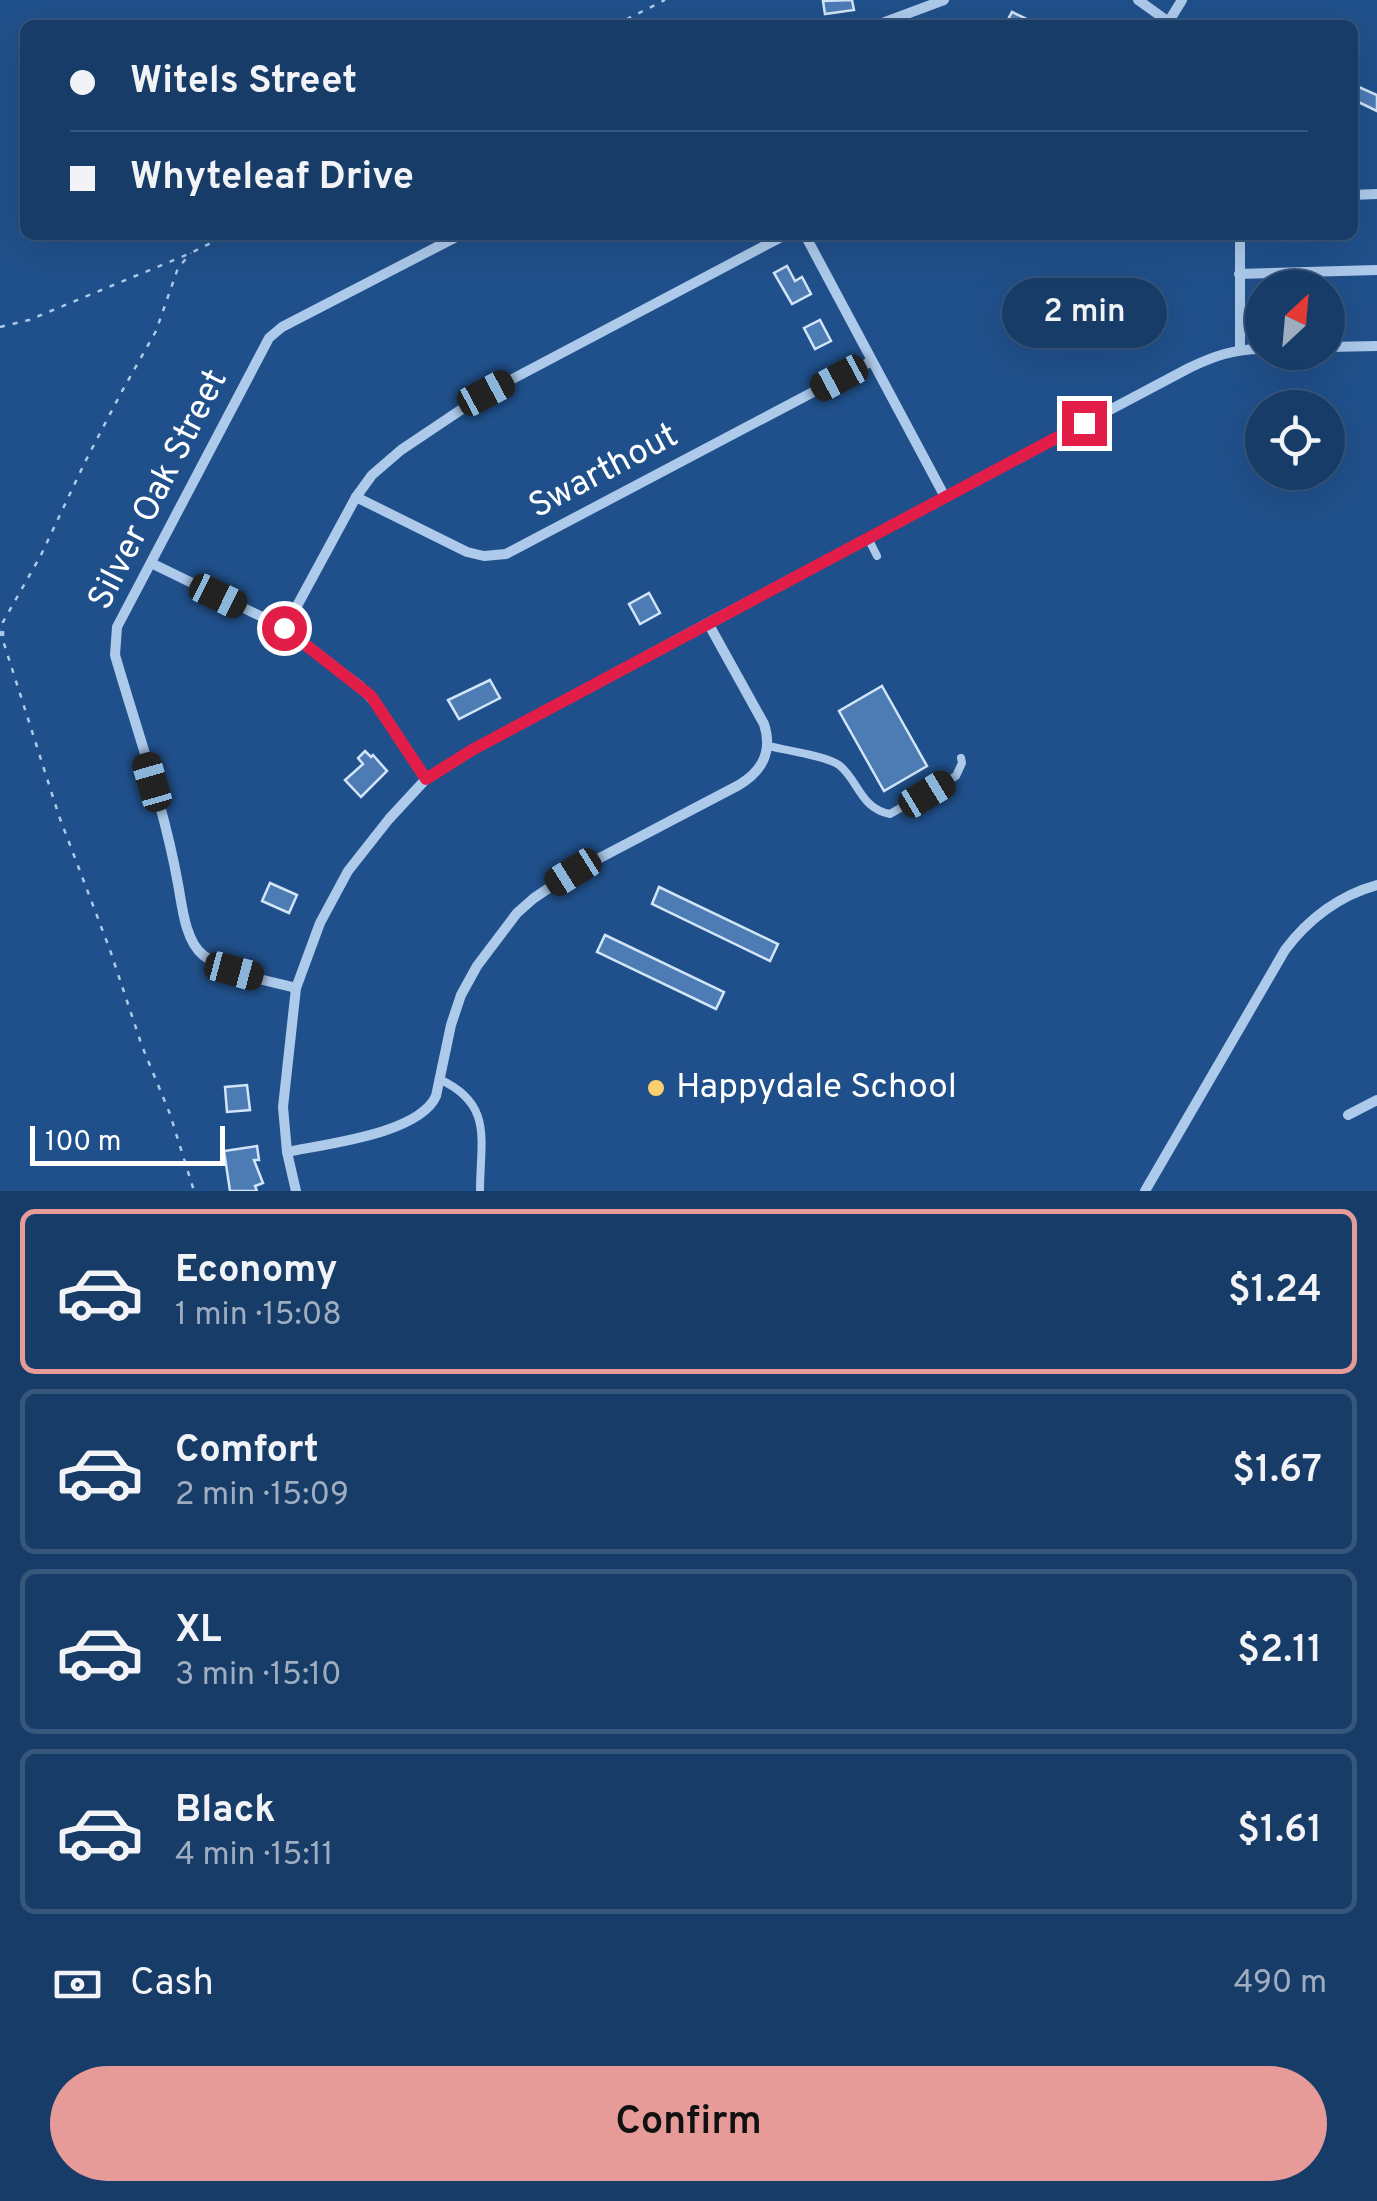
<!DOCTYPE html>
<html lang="en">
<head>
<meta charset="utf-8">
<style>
  :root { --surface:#183c68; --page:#254771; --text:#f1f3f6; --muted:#9fadc0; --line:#36567c; --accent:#e69b98 }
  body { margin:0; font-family:Overpass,sans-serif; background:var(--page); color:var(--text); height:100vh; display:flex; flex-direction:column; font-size:38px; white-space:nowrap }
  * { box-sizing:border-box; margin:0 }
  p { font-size:32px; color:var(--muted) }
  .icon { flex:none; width:55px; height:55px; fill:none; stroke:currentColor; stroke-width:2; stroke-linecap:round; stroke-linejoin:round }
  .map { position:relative; height:1191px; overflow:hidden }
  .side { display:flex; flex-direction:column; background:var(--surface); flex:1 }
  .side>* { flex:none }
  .guide { position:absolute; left:20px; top:20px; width:1338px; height:220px; border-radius:15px; box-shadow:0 10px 40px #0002,0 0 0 2px var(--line); display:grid; align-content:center; height:220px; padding:0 50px; background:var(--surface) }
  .needle { width:65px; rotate:26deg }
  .buttons { position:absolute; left:1245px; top:270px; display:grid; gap:20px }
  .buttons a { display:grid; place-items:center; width:100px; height:100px; border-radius:50%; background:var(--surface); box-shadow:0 10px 40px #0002,0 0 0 2px var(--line); font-size:50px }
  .scale { position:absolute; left:30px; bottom:25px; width:195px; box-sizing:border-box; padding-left:10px; border:5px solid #fff; border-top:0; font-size:28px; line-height:35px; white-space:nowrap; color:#fff; -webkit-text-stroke:8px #20508b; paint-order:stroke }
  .end { position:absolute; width:45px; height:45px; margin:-22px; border:12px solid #e11d48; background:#fff; box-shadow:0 0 0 5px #fff }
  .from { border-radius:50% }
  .bubble { position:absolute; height:70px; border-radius:35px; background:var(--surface); box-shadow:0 10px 40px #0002,0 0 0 2px var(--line); font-size:32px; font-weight:600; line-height:70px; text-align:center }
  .car { position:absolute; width:30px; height:60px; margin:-30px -15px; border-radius:12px; box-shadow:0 0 8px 2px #0007; background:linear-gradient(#222 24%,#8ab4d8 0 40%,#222 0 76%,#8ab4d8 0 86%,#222 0) }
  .guide b { display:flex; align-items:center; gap:35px; height:95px; font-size:38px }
  .guide b+b { border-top:2px solid var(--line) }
  .guide i { width:25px; height:25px; background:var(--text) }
  ul { padding:18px 0 0; list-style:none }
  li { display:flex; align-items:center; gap:30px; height:165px; margin:0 20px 15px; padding:0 30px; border:5px solid var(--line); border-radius:15px }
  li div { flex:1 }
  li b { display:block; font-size:38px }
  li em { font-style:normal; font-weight:600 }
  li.current { border-color:var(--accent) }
  li>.icon { width:90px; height:90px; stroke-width:1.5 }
  .pay { display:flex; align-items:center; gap:25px; height:110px; padding:0 50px; font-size:38px }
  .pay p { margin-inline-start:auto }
  .cta { display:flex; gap:20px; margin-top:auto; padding:20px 50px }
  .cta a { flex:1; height:115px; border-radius:60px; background:var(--accent); color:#111; font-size:40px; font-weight:600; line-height:115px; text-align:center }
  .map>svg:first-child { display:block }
  .building { fill:#4d7bb4; stroke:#d2e4f8; stroke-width:2.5 }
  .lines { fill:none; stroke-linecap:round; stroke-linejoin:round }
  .path { stroke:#adcaeb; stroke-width:2.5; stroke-dasharray:5 8; stroke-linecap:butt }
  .lane { stroke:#adcaeb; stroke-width:8 }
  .street { stroke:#adcaeb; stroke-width:10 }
  .route { stroke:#e11d48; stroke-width:12 }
  .poi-dot { fill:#f8d06e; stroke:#20508b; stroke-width:4 }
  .labels { text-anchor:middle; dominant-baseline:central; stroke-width:8; stroke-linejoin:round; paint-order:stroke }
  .street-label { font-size:35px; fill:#fff; stroke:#20508b }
  .poi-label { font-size:35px; fill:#fff; stroke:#20508b; text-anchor:start }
</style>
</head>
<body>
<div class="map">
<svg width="1377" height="1191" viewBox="0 0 1377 1191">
  <rect width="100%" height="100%" fill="#20508b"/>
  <g class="building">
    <path d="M852 0 854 10 825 14 823 1Z"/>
    <path d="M1012 12 1039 25H1005Z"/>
    <path d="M1352 84 1377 95V111L1352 99Z"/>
    <path d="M787 266 795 281 802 277 811 294 792 304 774 273Z"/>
    <path d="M820 320 831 341 815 349 804 328Z"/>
    <path d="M649 593 660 613 640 624 629 604Z"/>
    <path d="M490 680 500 698 459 719 448 700Z"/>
    <path d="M882 686 927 766 884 791 839 711Z"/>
    <path d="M365 751 371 757 373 755 387 771 361 797 345 780 363 764 358 758Z"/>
    <path d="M270 883 297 895 289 913 262 901Z"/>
    <path d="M659 887 778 944 770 961 652 904Z"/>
    <path d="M605 935 724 992 716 1009 597 952Z"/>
    <path d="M247 1085 250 1110 227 1112 225 1087Z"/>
    <path d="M257 1146 259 1160H254L263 1183 255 1186 257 1191H230L224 1151Z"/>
  </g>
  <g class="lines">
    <g class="path">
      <path d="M615 25 665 0"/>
      <path d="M0 327 29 320 191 253 227 235"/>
      <path d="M0 631 59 816 110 950 142 1046 170 1114 194 1191"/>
      <path d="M3 636V622L41 555 85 462 121 393 156 331 178 268 191 253"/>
    </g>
    <g class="lane">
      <path d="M868 538 877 556"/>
      <path d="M768 746C785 750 827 756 839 765 859 781 860 808 890 814L956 776 962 763 961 758"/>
      <path d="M439 1079C494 1104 480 1140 480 1191"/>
    </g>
    <g class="street">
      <path d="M1138 0 1173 25"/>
      <path d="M1169 21 1182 0"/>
      <path d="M877 25 944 0"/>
      <path d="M1352 195 1377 194"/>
      <path d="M805 235 945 497"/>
      <path d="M1239 274 1377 270"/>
      <path d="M1328 347 1377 346"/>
      <path d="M1240 349V235"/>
      <path d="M356 497 467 552 484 556 506 554 872 361"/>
      <path d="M151 563 285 628 340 671 360 686 379 707 426 779"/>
      <path d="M285 628 356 497 372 475 401 450 486 393 785 235"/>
      <path d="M296 988C266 980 228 975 203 955 185 941 182 905 178 884 164 806 137 731 115 655L117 627 269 338 282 327 460 235"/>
      <path d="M1348 1115 1377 1100"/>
      <path d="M287 1152C325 1144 419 1134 436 1096L451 1025 461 995 477 966 517 913 534 898 573 872 739 785C762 771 773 752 764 724L708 623"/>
      <path d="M296 1191 287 1152 283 1107 296 988 320 923 348 871 389 819 426 779 472 750 708 623 1189 368C1214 356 1234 349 1262 349"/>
      <path d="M1145 1191 1285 950C1308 919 1340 895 1377 885"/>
    </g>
  </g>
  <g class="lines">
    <path class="route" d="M284 628 371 696 426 779 472 750 573 696 1084 423"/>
  </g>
  <circle class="poi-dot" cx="656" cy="1088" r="10"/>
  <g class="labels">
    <g class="street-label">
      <text transform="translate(604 472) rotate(-28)">Swarthout</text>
      <text transform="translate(159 490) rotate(-63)">Silver Oak Street</text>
    </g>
    <g class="poi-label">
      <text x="676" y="1088">Happydale School</text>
    </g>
  </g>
</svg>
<div class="buttons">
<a><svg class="needle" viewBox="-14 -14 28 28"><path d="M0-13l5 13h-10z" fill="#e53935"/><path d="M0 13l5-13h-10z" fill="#9fadc0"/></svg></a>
<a><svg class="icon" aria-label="locate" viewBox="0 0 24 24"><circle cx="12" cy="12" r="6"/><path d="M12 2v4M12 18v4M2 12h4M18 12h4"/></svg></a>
</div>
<div class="scale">100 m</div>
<i class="end from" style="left:284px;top:628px"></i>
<i class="end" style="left:1084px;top:423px"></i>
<div class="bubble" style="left:1002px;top:278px;width:165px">2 min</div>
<i class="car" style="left:839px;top:378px;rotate:242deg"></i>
<i class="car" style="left:486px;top:393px;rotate:62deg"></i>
<i class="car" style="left:218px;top:596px;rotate:116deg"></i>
<i class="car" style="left:152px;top:782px;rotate:344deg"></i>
<i class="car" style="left:927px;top:794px;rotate:59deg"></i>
<i class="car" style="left:573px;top:872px;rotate:238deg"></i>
<i class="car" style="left:234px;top:971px;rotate:105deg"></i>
<div class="guide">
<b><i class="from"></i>Witels Street</b>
<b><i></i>Whyteleaf Drive</b>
</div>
</div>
<section class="side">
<ul>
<li class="current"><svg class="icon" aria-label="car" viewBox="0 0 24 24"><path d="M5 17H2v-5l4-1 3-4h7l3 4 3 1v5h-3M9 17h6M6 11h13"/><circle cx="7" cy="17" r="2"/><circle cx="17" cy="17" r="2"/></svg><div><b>Economy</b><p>1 min · 15:08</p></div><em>$1.24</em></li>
<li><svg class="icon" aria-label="car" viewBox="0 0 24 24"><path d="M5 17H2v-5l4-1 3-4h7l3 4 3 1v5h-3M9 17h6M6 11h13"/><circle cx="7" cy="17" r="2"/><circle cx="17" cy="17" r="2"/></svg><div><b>Comfort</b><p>2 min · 15:09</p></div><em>$1.67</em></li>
<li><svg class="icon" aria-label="car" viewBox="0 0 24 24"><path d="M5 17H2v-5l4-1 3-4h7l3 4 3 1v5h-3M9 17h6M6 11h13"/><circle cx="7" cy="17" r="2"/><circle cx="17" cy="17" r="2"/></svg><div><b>XL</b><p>3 min · 15:10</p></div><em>$2.11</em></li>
<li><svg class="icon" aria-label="car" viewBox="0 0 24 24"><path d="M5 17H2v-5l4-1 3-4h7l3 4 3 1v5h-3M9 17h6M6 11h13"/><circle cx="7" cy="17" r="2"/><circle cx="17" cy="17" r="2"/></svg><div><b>Black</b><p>4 min · 15:11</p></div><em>$1.61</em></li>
</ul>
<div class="pay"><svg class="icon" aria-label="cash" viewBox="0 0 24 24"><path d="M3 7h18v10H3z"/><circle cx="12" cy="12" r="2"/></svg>Cash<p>490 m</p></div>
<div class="cta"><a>Confirm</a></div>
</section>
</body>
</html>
